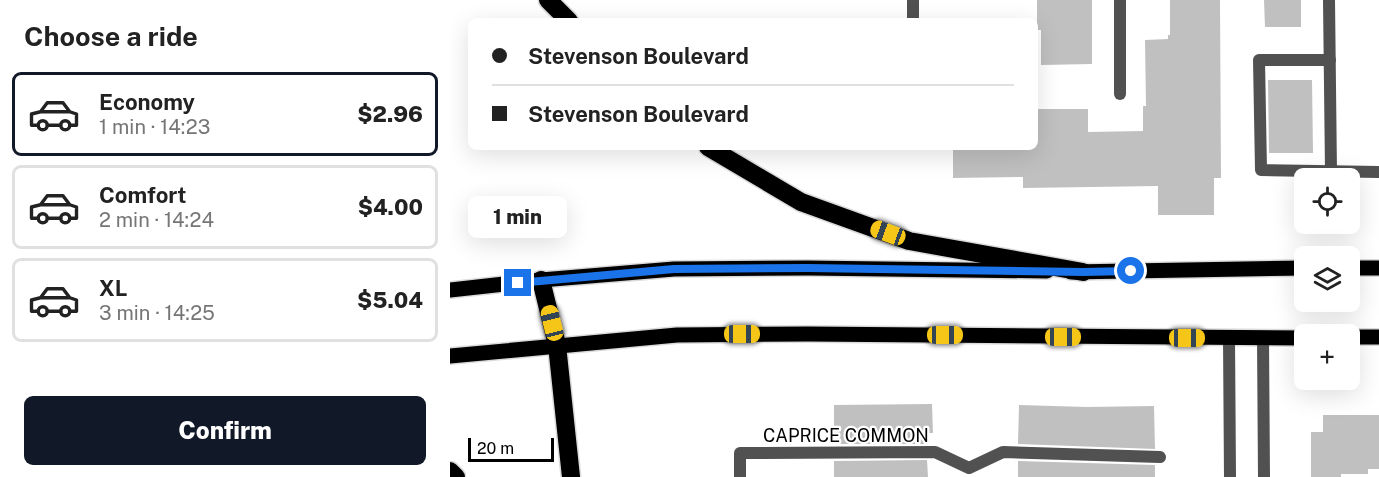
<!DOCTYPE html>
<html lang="en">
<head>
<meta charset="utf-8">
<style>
  :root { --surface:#fff; --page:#f2f2f2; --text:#222; --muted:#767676; --line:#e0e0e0; --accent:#111827 }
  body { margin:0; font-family:"Public Sans",sans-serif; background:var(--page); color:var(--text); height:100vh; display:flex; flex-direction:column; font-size:22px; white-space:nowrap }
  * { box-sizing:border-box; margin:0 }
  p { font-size:20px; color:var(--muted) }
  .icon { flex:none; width:33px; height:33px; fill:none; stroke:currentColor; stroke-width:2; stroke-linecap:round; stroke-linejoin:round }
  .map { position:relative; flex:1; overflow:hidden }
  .drawer { display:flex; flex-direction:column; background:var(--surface); width:450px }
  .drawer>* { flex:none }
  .guide { position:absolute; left:18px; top:18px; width:570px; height:132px; border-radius:9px; box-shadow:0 6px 24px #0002; display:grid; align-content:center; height:132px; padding:0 24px; background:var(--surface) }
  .tools { position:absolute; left:844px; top:168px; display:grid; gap:12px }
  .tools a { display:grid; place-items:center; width:66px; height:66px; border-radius:9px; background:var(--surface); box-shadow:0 6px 24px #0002; font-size:30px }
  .scale { position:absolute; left:18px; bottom:15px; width:86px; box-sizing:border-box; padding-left:6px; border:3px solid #000; border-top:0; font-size:16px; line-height:21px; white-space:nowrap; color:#000; -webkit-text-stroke:4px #fff; paint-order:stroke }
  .end { position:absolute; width:27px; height:27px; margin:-14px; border:8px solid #1a73e8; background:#fff; box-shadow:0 0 0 3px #fff }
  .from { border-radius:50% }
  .bubble { position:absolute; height:42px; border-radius:9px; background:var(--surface); box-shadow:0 6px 24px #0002; font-size:20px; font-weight:800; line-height:42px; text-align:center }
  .car { position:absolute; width:18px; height:36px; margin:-18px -9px; border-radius:8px; box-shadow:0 0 4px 2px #0007; background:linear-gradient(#f5c518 24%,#345 0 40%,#f5c518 0 76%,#345 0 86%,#f5c518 0) }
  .guide b { display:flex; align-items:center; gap:21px; height:57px; font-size:22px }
  .guide b+b { border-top:2px solid var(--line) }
  .guide i { width:15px; height:15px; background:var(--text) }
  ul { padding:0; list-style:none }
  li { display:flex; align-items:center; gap:18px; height:84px; margin:0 12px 9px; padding:0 12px; border:3px solid var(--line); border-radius:9px }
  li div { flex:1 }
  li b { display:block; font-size:22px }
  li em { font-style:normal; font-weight:800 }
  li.active { border-color:var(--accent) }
  li>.icon { width:54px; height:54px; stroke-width:1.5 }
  h2 { padding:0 24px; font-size:27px; line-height:72px }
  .cta { display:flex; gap:12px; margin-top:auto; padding:12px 24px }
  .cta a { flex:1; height:69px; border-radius:9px; background:var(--accent); color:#fff; font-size:24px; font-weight:800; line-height:69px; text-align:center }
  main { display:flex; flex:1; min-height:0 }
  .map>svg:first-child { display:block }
  .building { fill:#c0c0c0 }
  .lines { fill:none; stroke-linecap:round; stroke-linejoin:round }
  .primary-casing { stroke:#dbdbdb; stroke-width:18 }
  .highway-casing { stroke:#dbdbdb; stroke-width:21 }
  .lane { stroke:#515151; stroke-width:12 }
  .street { stroke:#515151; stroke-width:12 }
  .primary { stroke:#000; stroke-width:15 }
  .highway { stroke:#000; stroke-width:18 }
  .route { stroke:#1a73e8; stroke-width:8 }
  .labels { text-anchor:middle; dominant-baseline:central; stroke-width:4.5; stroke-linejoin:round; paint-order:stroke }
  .street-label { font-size:18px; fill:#000; stroke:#fff }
</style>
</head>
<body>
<main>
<section class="drawer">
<h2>Choose a ride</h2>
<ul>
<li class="active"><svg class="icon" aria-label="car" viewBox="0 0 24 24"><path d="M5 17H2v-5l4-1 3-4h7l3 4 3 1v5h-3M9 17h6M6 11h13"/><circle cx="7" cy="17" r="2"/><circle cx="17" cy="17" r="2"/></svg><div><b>Economy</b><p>1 min · 14:23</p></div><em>$2.96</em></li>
<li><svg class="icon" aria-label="car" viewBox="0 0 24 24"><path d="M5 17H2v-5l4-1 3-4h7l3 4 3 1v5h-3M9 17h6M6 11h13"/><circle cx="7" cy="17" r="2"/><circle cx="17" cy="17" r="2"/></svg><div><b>Comfort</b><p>2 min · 14:24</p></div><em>$4.00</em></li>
<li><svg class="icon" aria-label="car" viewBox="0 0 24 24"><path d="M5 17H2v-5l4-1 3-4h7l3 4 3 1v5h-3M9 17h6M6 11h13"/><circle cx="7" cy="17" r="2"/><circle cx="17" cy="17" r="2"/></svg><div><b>XL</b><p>3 min · 14:25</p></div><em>$5.04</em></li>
</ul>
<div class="cta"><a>Confirm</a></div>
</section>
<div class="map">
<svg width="929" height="477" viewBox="0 0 929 477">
  <rect width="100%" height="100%" fill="#fff"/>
  <g class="building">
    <path d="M587 0H642V64L591 65V30H587Z"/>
    <path d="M720 0H770L771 178H764V215H708V186L573 188V177L503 178V147H585V109H638V132L693 131V106H696L695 40 718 39V35H720Z"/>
    <path d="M814 0H851V27H815Z"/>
    <path d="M818 80H862L863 153H819Z"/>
    <path d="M482 404 483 433H477V444H384V405Z"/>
    <path d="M569 405 637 407 704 406 705 449 568 444Z"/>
    <path d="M873 415H929V469H918V474H891V477H861V432H873Z"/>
    <path d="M477 460 478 477H384V461Z"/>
    <path d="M568 461 705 465V477H568Z"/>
  </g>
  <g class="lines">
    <g class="primary-casing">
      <g id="primary">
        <path d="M900 268H929"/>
        <path d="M621 272 855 268"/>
        <path d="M0 290 91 280 224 269 358 268 597 271"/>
        <path d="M900 337H929"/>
        <path d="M0 356 227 335 358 334 855 338"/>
      </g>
    </g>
    <g class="highway-casing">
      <g id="highway">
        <path d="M98 0 119 21"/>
        <path d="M258 147 351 202 459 241 633 272"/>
        <path d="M91 280 107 345 121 477"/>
        <path d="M0 471 6 477"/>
      </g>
    </g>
    <g class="lane">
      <path d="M879 0 881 172"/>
      <path d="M880 60H809L811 170 929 172"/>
    </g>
    <g class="street">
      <path d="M463 0V21"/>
      <path d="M670 94V0"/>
      <path d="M779 338 780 477"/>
      <path d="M813 339 814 477"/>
      <path d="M290 477V453L485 452 519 468 553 452 710 457"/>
    </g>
    <use href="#primary" class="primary"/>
    <use href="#highway" class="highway"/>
  </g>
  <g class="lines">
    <path class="route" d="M68 283 224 269 358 268 633 272 681 271"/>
  </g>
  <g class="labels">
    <g class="street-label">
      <text x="396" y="435">CAPRICE COMMON</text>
    </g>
  </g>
</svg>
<div class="tools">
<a><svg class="icon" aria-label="locate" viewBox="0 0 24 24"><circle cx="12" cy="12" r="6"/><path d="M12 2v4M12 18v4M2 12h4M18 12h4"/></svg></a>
<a><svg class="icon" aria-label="layers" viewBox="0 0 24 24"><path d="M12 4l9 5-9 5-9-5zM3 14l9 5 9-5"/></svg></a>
<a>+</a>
</div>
<div class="scale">20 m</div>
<i class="end from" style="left:681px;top:271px"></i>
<i class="end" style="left:68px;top:283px"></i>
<div class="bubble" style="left:18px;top:196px;width:99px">1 min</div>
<i class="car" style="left:438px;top:233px;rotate:290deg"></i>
<i class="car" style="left:102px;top:323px;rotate:346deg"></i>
<i class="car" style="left:292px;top:334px;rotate:90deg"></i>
<i class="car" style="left:495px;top:335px;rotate:90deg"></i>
<i class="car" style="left:613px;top:337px;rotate:90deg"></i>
<i class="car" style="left:737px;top:338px;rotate:90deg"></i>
<div class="guide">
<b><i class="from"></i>Stevenson Boulevard</b>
<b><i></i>Stevenson Boulevard</b>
</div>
</div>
</main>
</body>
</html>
